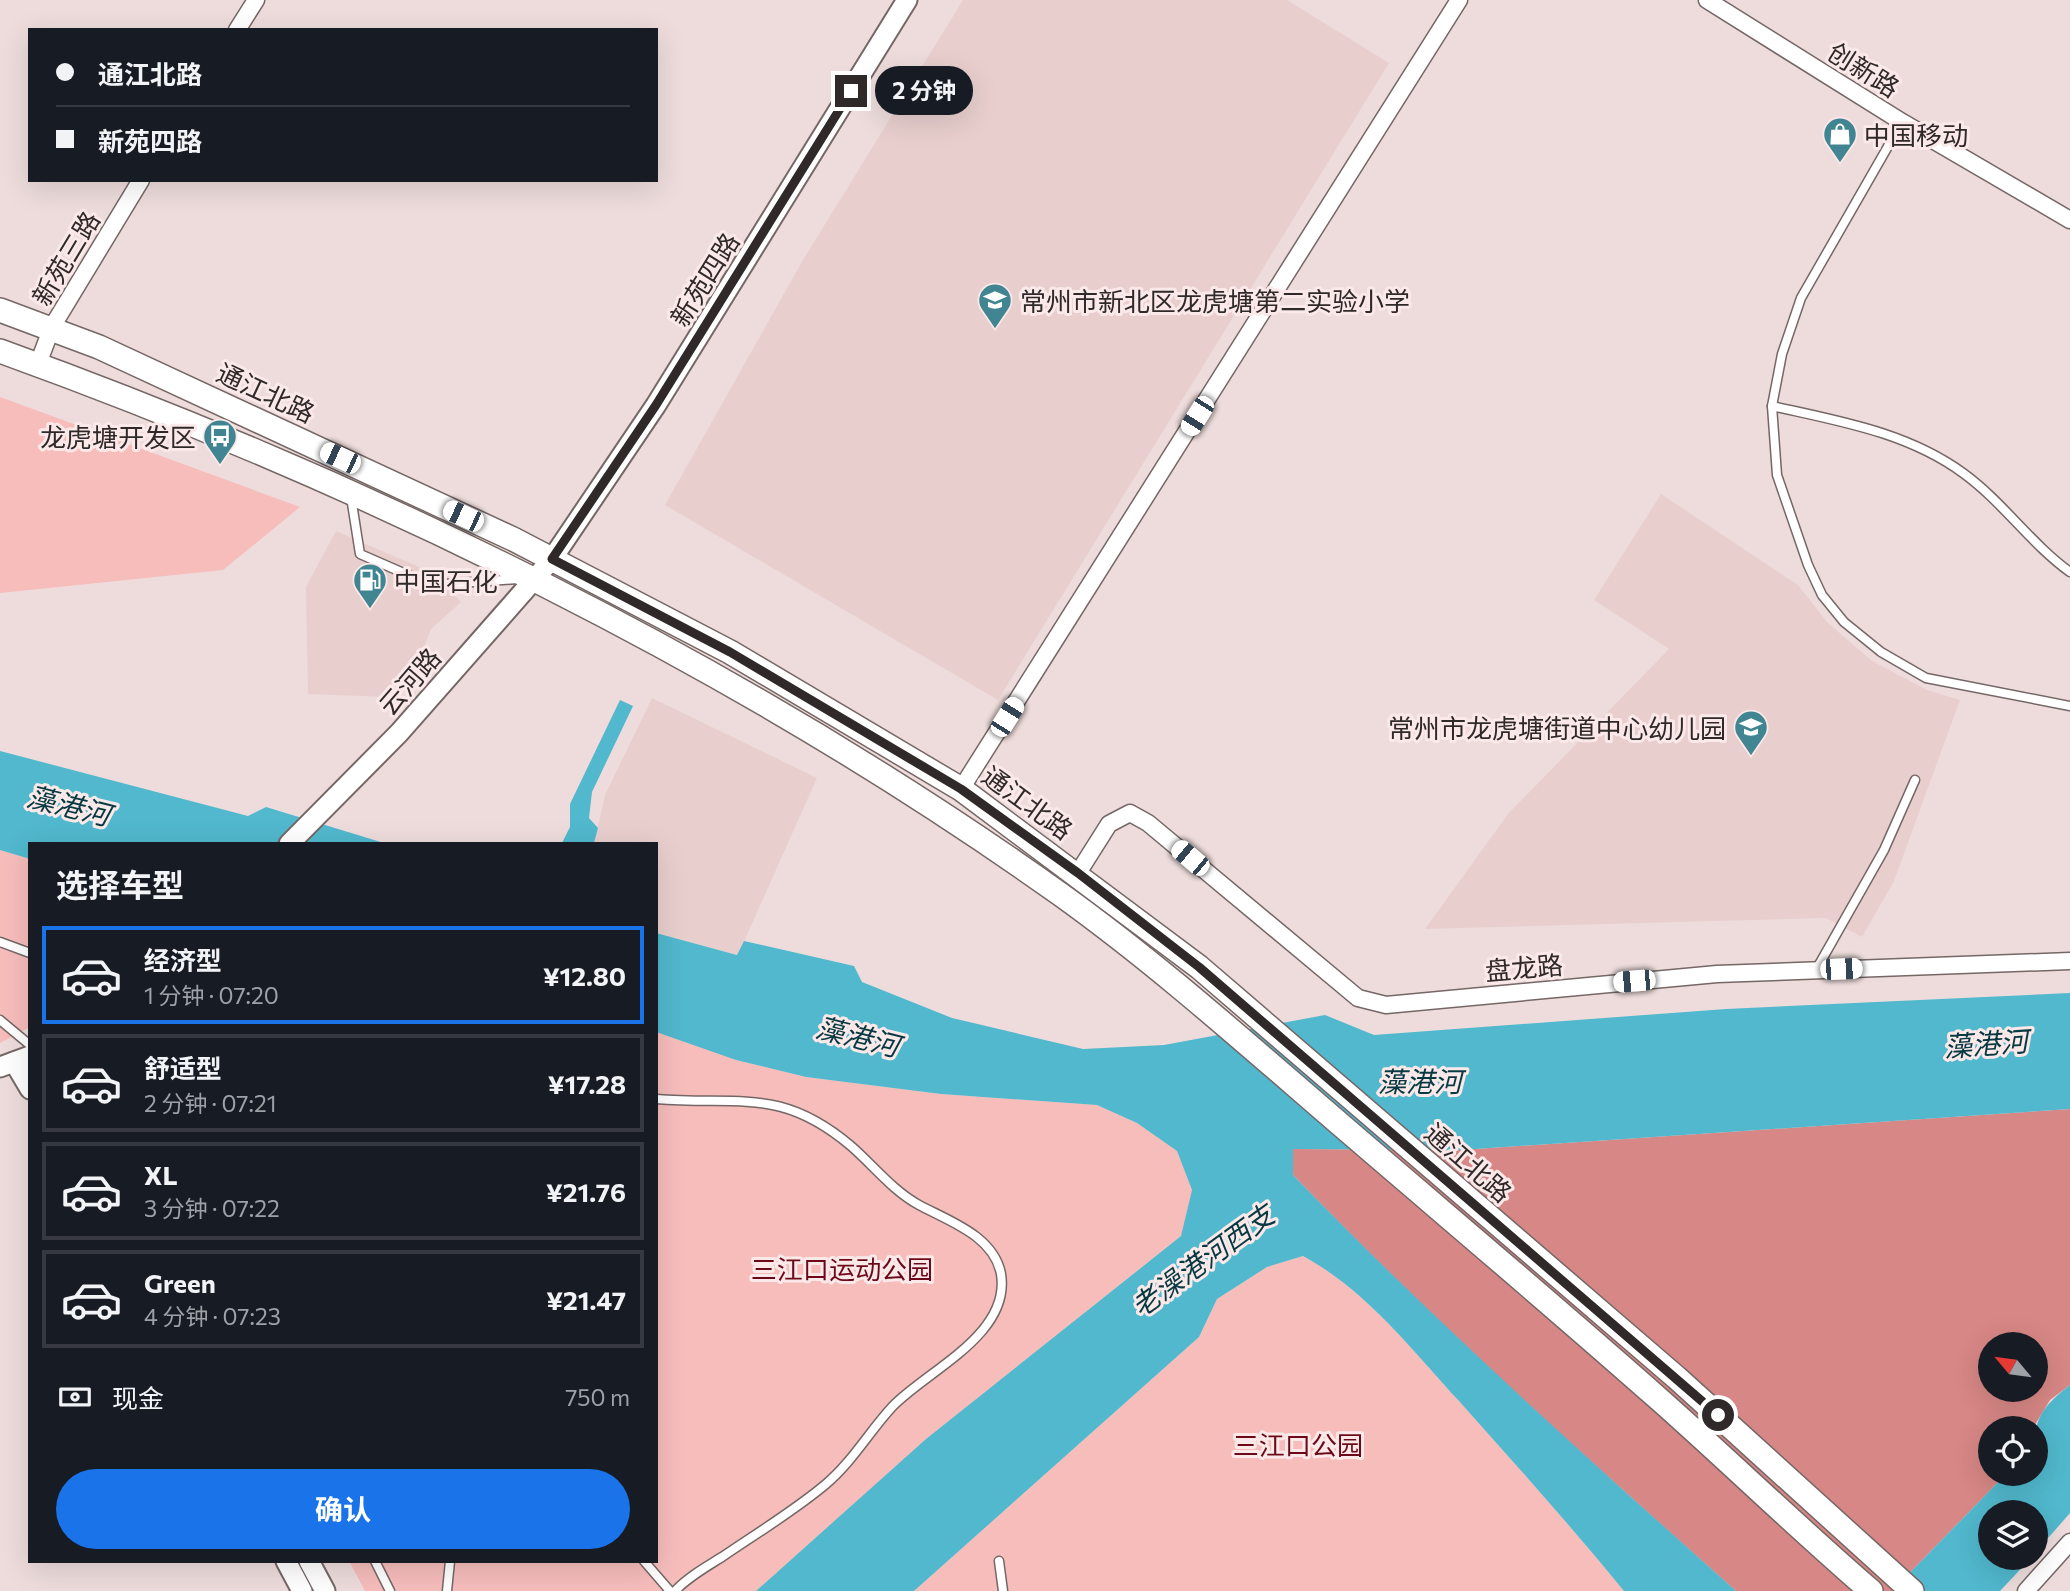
<!DOCTYPE html>
<html lang="zh">
<head>
<meta charset="utf-8">
<style>
  :root { --surface:#171b24; --page:#20242c; --text:#f1f3f6; --muted:#9ea1a6; --line:#363941; --accent:#1a73e8 }
  body { margin:0; font-family:Commissioner,"Noto Sans SC",sans-serif; background:var(--page); color:var(--text); height:100vh; display:flex; flex-direction:column; font-size:26px; white-space:nowrap }
  * { box-sizing:border-box; margin:0 }
  p { font-size:23px; color:var(--muted) }
  .icon { flex:none; width:38px; height:38px; fill:none; stroke:currentColor; stroke-width:2; stroke-linecap:round; stroke-linejoin:round }
  .map { position:relative; flex:1; overflow:hidden }
  .panel { position:absolute; left:28px; top:842px; width:630px; height:721px; display:flex; flex-direction:column; background:var(--surface); border-radius:0px; box-shadow:0 7px 28px #0002 }
  .panel>* { flex:none }
  .top-card { position:absolute; left:28px; top:28px; width:630px; height:154px; border-radius:0px; box-shadow:0 7px 28px #0002; display:grid; align-content:center; height:154px; padding:0 28px; background:var(--surface) }
  .needle { width:46px; rotate:299deg }
  .fabs { position:absolute; left:1978px; top:1332px; display:grid; gap:14px }
  .fabs a { display:grid; place-items:center; width:70px; height:70px; border-radius:50%; background:var(--surface); box-shadow:0 7px 28px #0002; font-size:35px }
  .end { position:absolute; width:32px; height:32px; margin:-16px; border:9px solid #2f2929; background:#fff; box-shadow:0 0 0 4px #fff }
  .from { border-radius:50% }
  .bubble { position:absolute; height:49px; border-radius:24px; background:var(--surface); box-shadow:0 7px 28px #0002; font-size:23px; font-weight:700; line-height:49px; text-align:center }
  .car { position:absolute; width:21px; height:42px; margin:-21px -10px; border-radius:9px; box-shadow:0 0 5px 2px #0007; background:linear-gradient(#fff 24%,#345 0 40%,#fff 0 76%,#345 0 86%,#fff 0) }
  .top-card b { display:flex; align-items:center; gap:24px; height:66px; font-size:26px }
  .top-card b+b { border-top:2px solid var(--line) }
  .top-card i { width:18px; height:18px; background:var(--text) }
  ul { padding:0; list-style:none }
  li { display:flex; align-items:center; gap:21px; height:98px; margin:0 14px 10px; padding:0 14px; border:4px solid var(--line); border-radius:0px }
  li div { flex:1 }
  li b { display:block; font-size:26px }
  li em { font-style:normal; font-weight:700 }
  li.current { border-color:var(--accent) }
  li>.icon { width:63px; height:63px; stroke-width:1.5 }
  h2 { padding:0 28px; font-size:32px; line-height:84px }
  .pay { display:flex; align-items:center; gap:18px; height:77px; padding:0 28px; font-size:26px }
  .pay p { margin-inline-start:auto }
  .cta { display:flex; gap:14px; margin-top:auto; padding:14px 28px }
  .cta a { flex:1; height:80px; border-radius:42px; background:var(--accent); color:#fff; font-size:28px; font-weight:700; line-height:80px; text-align:center }
  .map>svg:first-child { display:block }
  .built { fill:#e8cfce }
  .green { fill:#f6bdbb }
  .forest { fill:#d78785; fill-rule:evenodd }
  .water { fill:#51b8cd }
  .lines { fill:none; stroke-linecap:round; stroke-linejoin:round }
  .service-casing { stroke:#756766; stroke-width:11 }
  .minor-casing { stroke:#756766; stroke-width:19 }
  .tertiary-casing { stroke:#756766; stroke-width:23 }
  .primary-casing { stroke:#756766; stroke-width:26 }
  .service { stroke:#fff; stroke-width:8 }
  .minor { stroke:#fff; stroke-width:16 }
  .tertiary { stroke:#fff; stroke-width:19 }
  .primary { stroke:#fff; stroke-width:23 }
  .route { stroke:#2f2929; stroke-width:9 }
  .labels { text-anchor:middle; dominant-baseline:central; stroke-width:6; stroke-linejoin:round; paint-order:stroke }
  .street-label { font-size:26px; fill:#2f2929; stroke:#fae9e8 }
  .poi-label { font-size:26px; fill:#2f2929; stroke:#fae9e8; text-anchor:start }
  .park-label { font-size:26px; fill:#6c0918; stroke:#fae9e8 }
  .water-label { font-size:28px; font-style:italic; fill:#073942; stroke:#fae9e8 }
</style>
</head>
<body>
<div class="map">
<svg width="2070" height="1591" viewBox="0 0 2070 1591">
  <rect width="100%" height="100%" fill="#eddcdb"/>
  <g class="built">
    <path d="M963 0H1287L1389 63 998 700 665 505 803 260Z"/>
    <path d="M1661 494 1798 585 1827 622 1872 661 1927 690 1960 700 1894 881 1862 937 1826 918 1425 929 1508 814 1669 649 1594 600Z"/>
    <path d="M336 531 433 573 461 602 431 629 422 652 387 697 308 694 306 587Z"/>
    <path d="M652 698 817 778 738 955 656 933V844H594L605 795Z"/>
  </g>
  <g class="green">
    <path d="M0 397 300 507 223 570 0 593Z"/>
    <path d="M0 850 30 859V1027L0 1043Z"/>
    <path d="M656 1032 736 1060 806 1077 941 1094 1097 1105 1137 1123 1177 1151 1192 1190 1182 1235 926 1439 756 1591H365L349 1561H656Z"/>
    <path d="M1303 1256C1366 1290 1411 1349 1459 1401 1515 1464 1571 1526 1624 1591H914L1199 1337 1217 1299 1267 1267Z"/>
  </g>
  <path class="forest" d="M2070 1109V1385L2050 1400 2033 1428H1990V1474H2006L1892 1591H1736C1584 1456 1433 1321 1293 1175V1149L1461 1150ZM1990 1344H2035V1390H1990Z"/>
  <g class="water">
    <path d="M620 700 633 706 592 792 589 818 598 828 594 843H562L570 827V804Z"/>
    <path d="M0 751 248 816 266 807 384 843 30 844V859L0 850Z"/>
    <path d="M656 933 737 955 744 941 854 966 862 982 952 1018 1083 1049 1164 1045 1325 1015 1374 1035 1726 1009 2070 993V1109L1461 1150 1293 1149V1175C1434 1321 1585 1456 1736 1591H1624C1571 1526 1515 1464 1459 1401 1411 1349 1366 1290 1303 1256L1267 1267 1217 1299 1199 1337 914 1591H756L926 1439 1181 1236 1192 1190 1177 1151 1137 1123 1097 1105 941 1094 806 1077 736 1060 656 1032Z"/>
    <path d="M2070 1385V1513L2035 1553V1512H1990V1558H2031L2000 1591H1892L2006 1474H2035C2035 1427 2030 1416 2070 1385Z"/>
  </g>
  <g class="lines">
    <g class="service-casing">
      <g id="service">
        <path d="M1902 122 1801 298 1782 354 1772 406 1777 475 1808 565 1822 595 1844 622 1881 652 1926 678 2070 706"/>
        <path d="M1772 406C1838 421 1907 432 1963 473 2002 501 2031 544 2070 572"/>
        <path d="M351 497 360 554 431 585 517 579"/>
        <path d="M0 942 30 953"/>
        <path d="M1816 970 1884 850 1915 780"/>
        <path d="M0 1020 30 1045"/>
        <path d="M656 1099C738 1106 780 1086 851 1146 874 1166 892 1190 919 1205 949 1221 994 1236 1001 1274 1011 1335 926 1371 892 1407 869 1432 852 1462 826 1484 794 1511 757 1533 722 1557 706 1567 688 1577 675 1591"/>
        <path d="M375 1561 390 1591"/>
        <path d="M644 1561 670 1591"/>
        <path d="M999 1561 1003 1591"/>
        <path d="M447 1591 450 1561"/>
      </g>
    </g>
    <g class="minor-casing">
      <g id="minor">
        <path d="M1707 0 1902 122 2070 220"/>
        <path d="M237 30 256 0"/>
        <path d="M38 364 52 327 141 180"/>
        <path d="M961 789 1459 0"/>
        <path d="M1078 873 1109 824 1130 813 1148 823 1358 998 1386 1005 1717 974 2070 961"/>
        <path d="M2026 1591 2070 1542"/>
      </g>
    </g>
    <g class="tertiary-casing">
      <g id="tertiary">
        <path d="M289 844 399 733 552 559 656 405 907 0"/>
        <path d="M14 1062 30 1089"/>
        <path d="M0 1067 30 1056"/>
        <path d="M286 1561 302 1591"/>
        <path d="M309 1561 325 1591"/>
      </g>
    </g>
    <g class="primary-casing">
      <g id="primary">
        <path d="M0 310 99 347 513 539 730 652 961 789 1199 967 1677 1378 1912 1591"/>
        <path d="M0 351C369 484 740 666 1060 894 1159 965 1249 1046 1341 1125 1448 1217 1555 1307 1660 1400 1731 1463 1799 1529 1871 1591"/>
      </g>
    </g>
    <use href="#service" class="service"/>
    <use href="#minor" class="minor"/>
    <use href="#tertiary" class="tertiary"/>
    <use href="#primary" class="primary"/>
  </g>
  <g class="lines">
    <path class="route" d="M851 91 656 405 552 559 730 652 961 789 1078 873 1199 967 1718 1415"/>
  </g>
  <defs>
    <g id="shop-pin" transform="scale(1.75)"><path d="M0 17L-7.5 6A9.5 9.5 0 1 1 7.5 6Z" fill="#418593" stroke="#fae9e8"/><path d="M-5-2.5h2.3a2.7 3.5 0 0 1 5.4 0H5L5.5 6h-11ZM-1.5-2.5h3a1.5 2.3 0 0 0-3 0Z" fill="#fff"/></g>
    <g id="school-pin" transform="scale(1.75)"><path d="M0 17L-7.5 6A9.5 9.5 0 1 1 7.5 6Z" fill="#418593" stroke="#fae9e8"/><path d="M0-5L7-2L0 1L-7-2ZM-4 1L0 2.5L4 1V4Q0 6-4 4Z" fill="#fff"/></g>
    <g id="bus-pin" transform="scale(1.75)"><path d="M0 17L-7.5 6A9.5 9.5 0 1 1 7.5 6Z" fill="#418593" stroke="#fae9e8"/><path d="M-5-6H5V4H4V6H2V4H-2V6H-4V4H-5ZM-3.5-4V0h7V-4ZM-3.5 1.2v1.5H-2V1.2ZM2 1.2v1.5H3.5V1.2Z" fill="#fff"/></g>
    <g id="fuel-pin" transform="scale(1.75)"><path d="M0 17L-7.5 6A9.5 9.5 0 1 1 7.5 6Z" fill="#418593" stroke="#fae9e8"/><path d="M-5.5-6h7V0h2V4h1.3V-2.5L3-4.5l.8-.8L6-3V5H2.5V1h-1V6h-7ZM-4.2-4.7v3.2H.2V-4.7Z" fill="#fff"/></g>
  </defs>
  <g fill-rule="evenodd">
    <use href="#shop-pin" x="1840" y="134"/>
    <use href="#school-pin" x="995" y="300"/>
    <use href="#bus-pin" x="220" y="436"/>
    <use href="#fuel-pin" x="370" y="580"/>
    <use href="#school-pin" x="1751" y="727"/>
  </g>
  <g class="labels">
    <g class="street-label">
      <text transform="translate(1864 69) rotate(32)">创新路</text>
      <text transform="translate(65 258) rotate(-59)">新苑三路</text>
      <text transform="translate(704 279) rotate(-58)">新苑四路</text>
      <text transform="translate(266 392) rotate(25)">通江北路</text>
      <text transform="translate(409 681) rotate(-49)">云河路</text>
      <text transform="translate(1028 802) rotate(36)">通江北路</text>
      <text transform="translate(1524 967) rotate(-5)">盘龙路</text>
      <text transform="translate(1469 1162) rotate(41)">通江北路</text>
    </g>
    <g class="poi-label">
      <text x="1864" y="134">中国移动</text>
      <text x="1020" y="300">常州市新北区龙虎塘第二实验小学</text>
      <text x="196" y="436" text-anchor="end">龙虎塘开发区</text>
      <text x="394" y="580">中国石化</text>
      <text x="1726" y="727" text-anchor="end">常州市龙虎塘街道中心幼儿园</text>
    </g>
    <g class="park-label">
      <text x="842" y="1268">三江口运动公园</text>
      <text x="1298" y="1444">三江口公园</text>
    </g>
    <g class="water-label">
      <text transform="translate(69 805) rotate(14)">藻港河</text>
      <text transform="translate(858 1036) rotate(14)">藻港河</text>
      <text transform="translate(1986 1043) rotate(-4)">藻港河</text>
      <text x="1420" y="1081">藻港河</text>
      <text transform="translate(1202 1260) rotate(-36)">老澡港河西支</text>
    </g>
  </g>
</svg>
<div class="fabs">
<a><svg class="needle" viewBox="-14 -14 28 28"><path d="M0-13l5 13h-10z" fill="#e53935"/><path d="M0 13l5-13h-10z" fill="#9ea1a6"/></svg></a>
<a><svg class="icon" aria-label="locate" viewBox="0 0 24 24"><circle cx="12" cy="12" r="6"/><path d="M12 2v4M12 18v4M2 12h4M18 12h4"/></svg></a>
<a><svg class="icon" aria-label="layers" viewBox="0 0 24 24"><path d="M12 4l9 5-9 5-9-5zM3 14l9 5 9-5"/></svg></a>
</div>
<i class="end from" style="left:1718px;top:1415px"></i>
<i class="end" style="left:851px;top:91px"></i>
<div class="bubble" style="left:875px;top:66px;width:98px">2 分钟</div>
<i class="car" style="left:1197px;top:416px;rotate:212deg"></i>
<i class="car" style="left:340px;top:458px;rotate:295deg"></i>
<i class="car" style="left:463px;top:516px;rotate:295deg"></i>
<i class="car" style="left:1007px;top:717px;rotate:32deg"></i>
<i class="car" style="left:1190px;top:858px;rotate:310deg"></i>
<i class="car" style="left:1841px;top:969px;rotate:88deg"></i>
<i class="car" style="left:1634px;top:981px;rotate:265deg"></i>
<div class="top-card">
<b><i class="from"></i>通江北路</b>
<b><i></i>新苑四路</b>
</div>
<section class="panel">
<h2>选择车型</h2>
<ul>
<li class="current"><svg class="icon" aria-label="car" viewBox="0 0 24 24"><path d="M5 17H2v-5l4-1 3-4h7l3 4 3 1v5h-3M9 17h6M6 11h13"/><circle cx="7" cy="17" r="2"/><circle cx="17" cy="17" r="2"/></svg><div><b>经济型</b><p>1 分钟 · 07:20</p></div><em>¥12.80</em></li>
<li><svg class="icon" aria-label="car" viewBox="0 0 24 24"><path d="M5 17H2v-5l4-1 3-4h7l3 4 3 1v5h-3M9 17h6M6 11h13"/><circle cx="7" cy="17" r="2"/><circle cx="17" cy="17" r="2"/></svg><div><b>舒适型</b><p>2 分钟 · 07:21</p></div><em>¥17.28</em></li>
<li><svg class="icon" aria-label="car" viewBox="0 0 24 24"><path d="M5 17H2v-5l4-1 3-4h7l3 4 3 1v5h-3M9 17h6M6 11h13"/><circle cx="7" cy="17" r="2"/><circle cx="17" cy="17" r="2"/></svg><div><b>XL</b><p>3 分钟 · 07:22</p></div><em>¥21.76</em></li>
<li><svg class="icon" aria-label="car" viewBox="0 0 24 24"><path d="M5 17H2v-5l4-1 3-4h7l3 4 3 1v5h-3M9 17h6M6 11h13"/><circle cx="7" cy="17" r="2"/><circle cx="17" cy="17" r="2"/></svg><div><b>Green</b><p>4 分钟 · 07:23</p></div><em>¥21.47</em></li>
</ul>
<div class="pay"><svg class="icon" aria-label="cash" viewBox="0 0 24 24"><path d="M3 7h18v10H3z"/><circle cx="12" cy="12" r="2"/></svg>现金<p>750 m</p></div>
<div class="cta"><a>确认</a></div>
</section>
</div>
</body>
</html>
